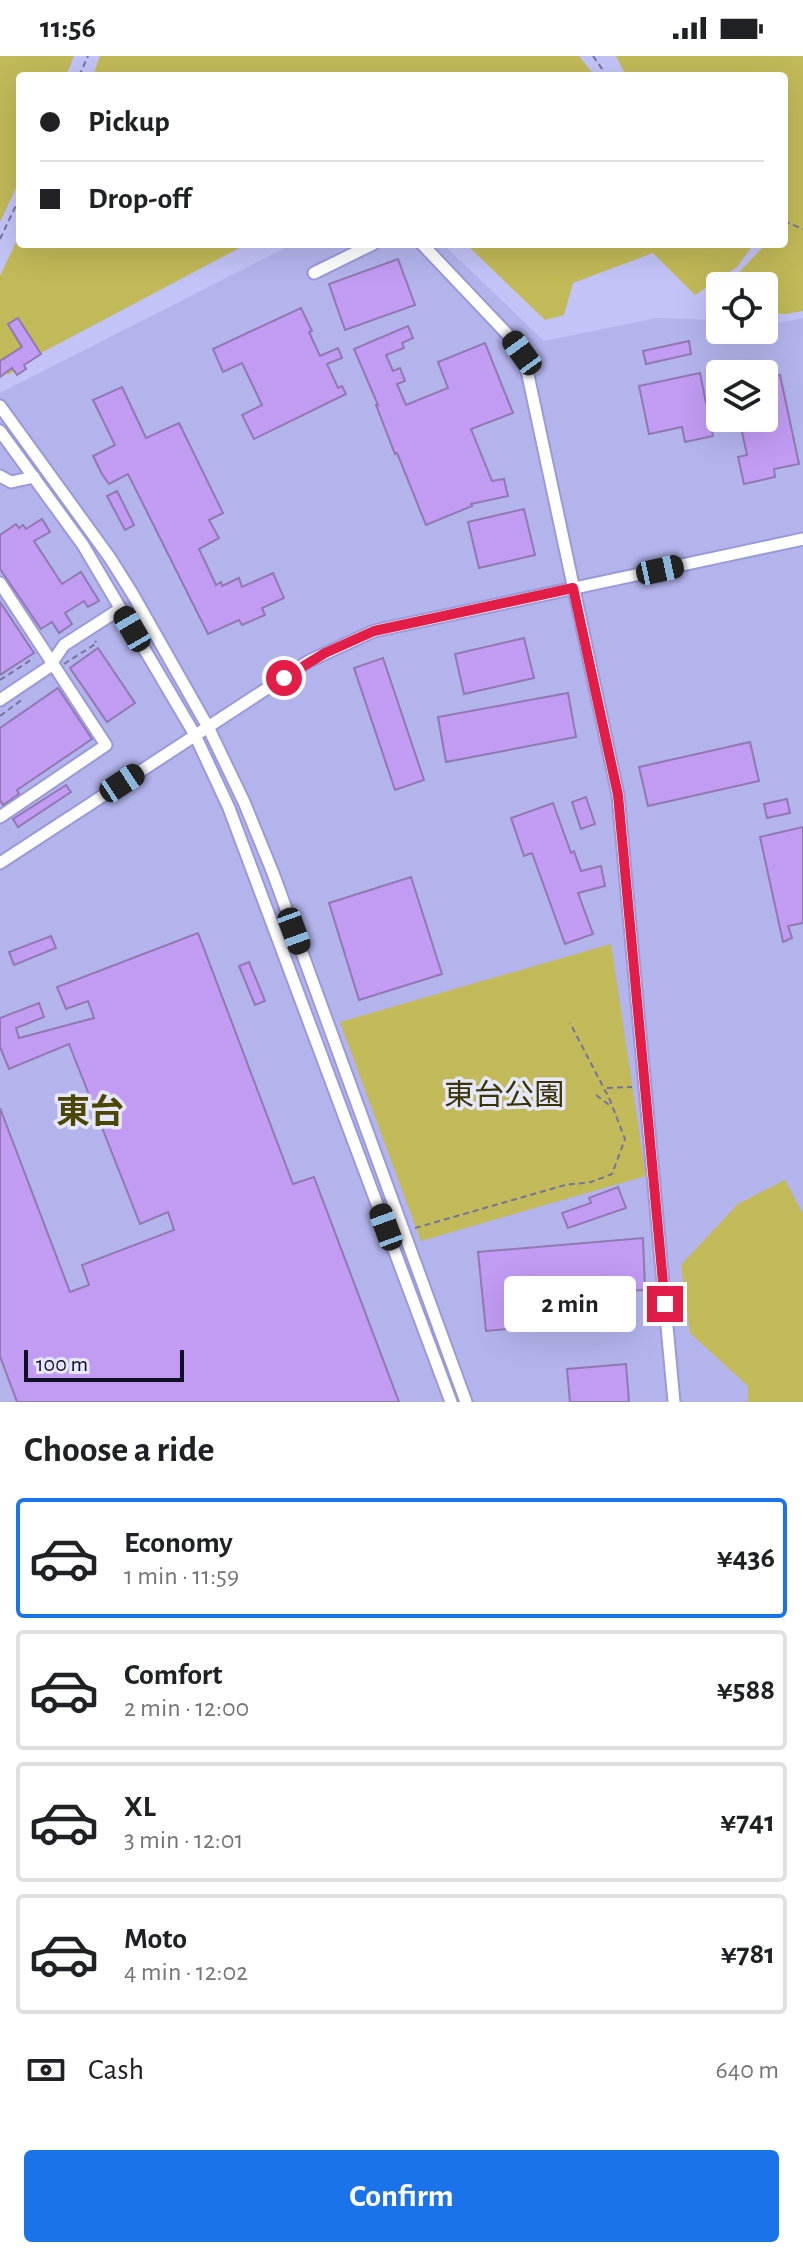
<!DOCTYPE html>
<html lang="en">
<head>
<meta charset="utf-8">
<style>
  :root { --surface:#fff; --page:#f6f6f6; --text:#202124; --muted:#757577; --line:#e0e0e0; --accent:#1a73e8 }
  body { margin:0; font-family:"Alegreya Sans","Noto Sans JP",sans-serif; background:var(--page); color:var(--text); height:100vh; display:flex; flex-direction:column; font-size:30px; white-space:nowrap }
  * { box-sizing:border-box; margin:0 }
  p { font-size:26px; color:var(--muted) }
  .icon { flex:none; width:44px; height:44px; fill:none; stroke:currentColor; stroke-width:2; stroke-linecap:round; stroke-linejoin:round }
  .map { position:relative; height:1346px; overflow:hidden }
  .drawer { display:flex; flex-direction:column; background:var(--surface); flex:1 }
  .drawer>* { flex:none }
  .guide { position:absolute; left:16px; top:16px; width:772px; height:176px; border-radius:8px; box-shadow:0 8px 32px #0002; display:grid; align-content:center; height:176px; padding:0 24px; background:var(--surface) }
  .fabs { position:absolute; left:706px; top:216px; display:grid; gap:16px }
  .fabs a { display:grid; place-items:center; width:72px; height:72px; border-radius:8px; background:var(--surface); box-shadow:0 8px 32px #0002; font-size:40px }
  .scale { position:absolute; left:24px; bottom:20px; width:160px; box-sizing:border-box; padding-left:8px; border:4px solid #100f26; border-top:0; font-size:22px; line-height:28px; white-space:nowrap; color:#100f26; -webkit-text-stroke:6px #e6e7fb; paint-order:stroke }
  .end { position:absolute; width:36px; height:36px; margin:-18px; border:10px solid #e11d48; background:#fff; box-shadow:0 0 0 4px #fff }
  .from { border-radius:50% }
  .bubble { position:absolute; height:56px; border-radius:8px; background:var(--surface); box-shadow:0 8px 32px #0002; font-size:26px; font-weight:600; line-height:56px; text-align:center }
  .car { position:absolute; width:24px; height:48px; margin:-24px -12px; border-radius:10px; box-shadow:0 0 6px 2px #0007; background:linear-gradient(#222 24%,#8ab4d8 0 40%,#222 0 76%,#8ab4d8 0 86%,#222 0) }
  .guide b { display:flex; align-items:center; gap:28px; height:76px; font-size:30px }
  .guide b+b { border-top:2px solid var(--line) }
  .guide i { width:20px; height:20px; background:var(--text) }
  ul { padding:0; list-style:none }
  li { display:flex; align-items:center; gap:24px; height:120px; margin:0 16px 12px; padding:0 8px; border:4px solid var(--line); border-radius:8px }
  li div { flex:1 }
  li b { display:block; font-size:30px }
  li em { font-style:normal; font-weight:600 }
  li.on { border-color:var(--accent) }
  li>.icon { width:72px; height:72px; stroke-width:1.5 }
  h2 { padding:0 24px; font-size:36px; line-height:96px }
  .pay { display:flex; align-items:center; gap:20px; height:88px; padding:0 24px; font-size:30px }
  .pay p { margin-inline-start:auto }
  .cta { display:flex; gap:16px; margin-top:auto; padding:16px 24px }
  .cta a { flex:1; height:92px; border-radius:8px; background:var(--accent); color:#fff; font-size:32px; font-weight:600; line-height:92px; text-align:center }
  .status { display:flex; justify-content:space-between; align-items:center; height:56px; padding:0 40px; background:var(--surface); direction:ltr }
  .status svg { height:22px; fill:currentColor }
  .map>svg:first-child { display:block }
  .built { fill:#b3b4ec; fill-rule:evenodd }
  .green { fill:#c2b958 }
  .building { fill:#c29bf3; stroke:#9178b2; stroke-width:2 }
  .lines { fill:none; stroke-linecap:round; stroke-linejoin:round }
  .minor-casing { stroke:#9a9ad9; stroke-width:15 }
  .path { stroke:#74749c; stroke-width:2; stroke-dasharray:6 4; stroke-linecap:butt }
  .minor { stroke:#fff; stroke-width:11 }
  .route { stroke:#e11d48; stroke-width:10 }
  .labels { text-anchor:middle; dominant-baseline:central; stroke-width:7; stroke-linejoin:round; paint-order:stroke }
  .park-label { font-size:30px; fill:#393404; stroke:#e6e7fb }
  .quarter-label { font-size:34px; font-weight:bold; fill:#4c4603; stroke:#e6e7fb }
</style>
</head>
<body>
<div class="status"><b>11:56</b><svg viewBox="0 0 49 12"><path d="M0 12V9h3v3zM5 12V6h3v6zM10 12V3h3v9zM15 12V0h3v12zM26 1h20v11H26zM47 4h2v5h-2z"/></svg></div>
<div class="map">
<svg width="803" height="1346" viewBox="0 0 803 1346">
  <rect width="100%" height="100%" fill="#c2c3f7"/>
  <path class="built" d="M293 188H443L544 285 657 262 720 264V274H764V266L778 267 803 262V1346H0V337ZM720 318H764V362H720Z"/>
  <g class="green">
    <path d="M0 0H74L66 20H20V124L0 166Z"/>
    <path d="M100 0H579L595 20H93Z"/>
    <path d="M616 0H803V255L785 258 764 257V230H726L766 188H784V20H626Z"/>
    <path d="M20 178V188H247L43 296 8 319 0 308V220Z"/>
    <path d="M466 188H754L737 211 695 239 653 197 573 227 564 259 545 264Z"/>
    <path d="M611 888 646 1120 421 1185 340 966Z"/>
    <path d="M785 1124 803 1158V1346H748V1330L690 1277 681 1209 738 1148Z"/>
  </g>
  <g class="building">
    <path d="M398 203 415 249 345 274 329 228Z"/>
    <path d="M301 252 312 275 309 276 320 300 338 292 342 302 327 308 338 332 342 330 346 338 254 383 242 359 262 349 242 307 223 316 213 293Z"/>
    <path d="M18 262 41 298 24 309 26 313 17 319 12 312 0 321V305L22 291 8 268Z"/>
    <path d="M408 270 413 282 402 287 404 292 386 299 393 315 400 312 405 325 397 328 406 349 448 332 438 306 485 287 513 357 471 373 492 425 504 423 508 440 471 448 472 450 426 469 397 397 395 398 376 349H378L354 293Z"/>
    <path d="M689 285 691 298 646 308 643 295Z"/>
    <path d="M700 317 706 347 720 344V354L708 357 713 380 685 386 682 371 649 378 639 330Z"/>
    <path d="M780 319 799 408 774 413 775 421 744 428 738 401 747 399 739 362H764V323Z"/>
    <path d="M122 331 146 382 179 367 223 457 209 464 219 482 199 493 216 529 221 526 222 530 239 522 242 531 273 517 284 542 262 552 265 559 242 569 239 564 208 578 128 418 109 428 102 418 93 400 115 389 93 344Z"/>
    <path d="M117 435 134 469 125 474 107 440Z"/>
    <path d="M524 453 535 499 479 512 468 466Z"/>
    <path d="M42 463 50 476 34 485 62 528 81 516 99 545 88 551 84 545 65 557 72 568 59 577 52 566 41 573 0 513V479L16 468 19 472 23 469 26 473Z"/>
    <path d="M0 546 34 597 0 619Z"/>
    <path d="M524 582 534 622 464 638 455 598Z"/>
    <path d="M98 592 135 647 107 666 70 612Z"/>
    <path d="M383 602 424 724 395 734 354 612Z"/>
    <path d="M58 632 92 683 17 734 19 738 3 749 0 744V672Z"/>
    <path d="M568 637 576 681 446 706 438 661Z"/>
    <path d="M750 686 759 725 648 750 639 711Z"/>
    <path d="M66 729 71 736 18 771 13 763Z"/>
    <path d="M586 741 595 768 581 773 572 746Z"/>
    <path d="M787 743 790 757 767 762 764 748Z"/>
    <path d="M553 747 571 797 574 795 581 815 601 810 605 830 578 837 593 878 565 888 532 797 524 800 511 762Z"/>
    <path d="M803 771V867L788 870 792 882 783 886 760 781Z"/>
    <path d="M411 821 442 918 359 944 329 847Z"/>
    <path d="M198 877 293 1128 314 1121 399 1346H17L0 1300V1052L70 1236 89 1229 82 1209 174 1174 168 1156 140 1168 69 988 9 1013 0 991V962L39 947 44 961 16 972 19 982 94 962 88 945 66 953 57 931Z"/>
    <path d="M51 880 56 892 14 909 9 896Z"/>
    <path d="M249 906 265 945 255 949 239 910Z"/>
    <path d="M618 1131 626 1152 568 1172 562 1157 591 1147 589 1142Z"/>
    <path d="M643 1182 645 1234 619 1235 621 1262 486 1275 478 1196Z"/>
    <path d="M626 1308 629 1346H570L567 1313Z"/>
  </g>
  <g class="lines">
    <g class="minor-casing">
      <g id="minor">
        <path d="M422 188 511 282 522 297 528 319 618 739 674 1346"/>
        <path d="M314 217 373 188"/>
        <path d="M0 350 110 502 132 537 208 671 244 746 273 817 466 1346"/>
        <path d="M0 375 83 489 195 679 229 752 451 1346"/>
        <path d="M0 420 11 426 34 421"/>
        <path d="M0 527 106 689 0 761"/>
        <path d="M0 644 49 611 64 589 120 553"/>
        <path d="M0 807 309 605 374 575 803 483"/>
      </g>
    </g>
    <g class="path">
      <path d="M593 0 607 20"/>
      <path d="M79 20 88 0"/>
      <path d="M784 165 803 173"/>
      <path d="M0 183 20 141"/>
      <path d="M64 608 97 587 95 585"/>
      <path d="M0 624 34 602"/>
      <path d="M0 660 23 643"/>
      <path d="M607 1032 632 1031"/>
      <path d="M596 1039 612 1051"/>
      <path d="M415 1172 565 1129 591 1126 612 1118 625 1083 610 1044 570 967"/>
    </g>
    <use href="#minor" class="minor"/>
  </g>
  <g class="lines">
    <path class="route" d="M284 622 325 597 374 575 573 532 618 739 665 1248"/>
  </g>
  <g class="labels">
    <g class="park-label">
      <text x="504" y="1040">東台公園</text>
    </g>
    <g class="quarter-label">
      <text x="90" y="1057">東台</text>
    </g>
  </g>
</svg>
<div class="fabs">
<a><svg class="icon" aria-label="locate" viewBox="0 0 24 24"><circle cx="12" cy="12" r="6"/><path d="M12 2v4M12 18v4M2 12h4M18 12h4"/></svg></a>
<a><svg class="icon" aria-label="layers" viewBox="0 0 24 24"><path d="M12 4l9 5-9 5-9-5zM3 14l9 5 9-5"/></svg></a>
</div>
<div class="scale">100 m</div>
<i class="end from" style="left:284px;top:622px"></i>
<i class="end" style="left:665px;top:1248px"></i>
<div class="bubble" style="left:504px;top:1220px;width:132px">2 min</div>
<i class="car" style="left:522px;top:297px;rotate:324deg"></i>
<i class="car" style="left:660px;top:514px;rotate:78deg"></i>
<i class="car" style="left:132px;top:573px;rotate:330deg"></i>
<i class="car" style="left:122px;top:727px;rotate:57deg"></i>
<i class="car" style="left:294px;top:875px;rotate:160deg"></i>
<i class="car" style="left:386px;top:1171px;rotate:340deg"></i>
<div class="guide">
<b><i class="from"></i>Pickup</b>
<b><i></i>Drop-off</b>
</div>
</div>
<section class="drawer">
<h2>Choose a ride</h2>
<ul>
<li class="on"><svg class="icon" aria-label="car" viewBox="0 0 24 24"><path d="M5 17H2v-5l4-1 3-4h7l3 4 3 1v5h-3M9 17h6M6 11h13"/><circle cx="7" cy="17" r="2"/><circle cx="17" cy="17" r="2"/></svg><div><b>Economy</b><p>1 min · 11:59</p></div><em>¥436</em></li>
<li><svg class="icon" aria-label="car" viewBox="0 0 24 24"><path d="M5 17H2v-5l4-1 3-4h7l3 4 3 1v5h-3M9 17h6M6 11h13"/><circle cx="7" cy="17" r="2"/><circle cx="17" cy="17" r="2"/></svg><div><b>Comfort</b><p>2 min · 12:00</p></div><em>¥588</em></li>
<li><svg class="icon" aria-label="car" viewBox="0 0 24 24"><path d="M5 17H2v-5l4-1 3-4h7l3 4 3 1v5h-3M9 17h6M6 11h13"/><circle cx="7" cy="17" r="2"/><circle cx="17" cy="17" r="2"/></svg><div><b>XL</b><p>3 min · 12:01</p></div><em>¥741</em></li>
<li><svg class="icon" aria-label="car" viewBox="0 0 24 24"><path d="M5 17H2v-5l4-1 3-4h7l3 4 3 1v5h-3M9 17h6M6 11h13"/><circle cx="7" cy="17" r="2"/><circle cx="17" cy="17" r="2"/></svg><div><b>Moto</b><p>4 min · 12:02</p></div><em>¥781</em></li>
</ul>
<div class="pay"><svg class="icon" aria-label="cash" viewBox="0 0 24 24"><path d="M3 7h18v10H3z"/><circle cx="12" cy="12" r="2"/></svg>Cash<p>640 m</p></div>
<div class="cta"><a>Confirm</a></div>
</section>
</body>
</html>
